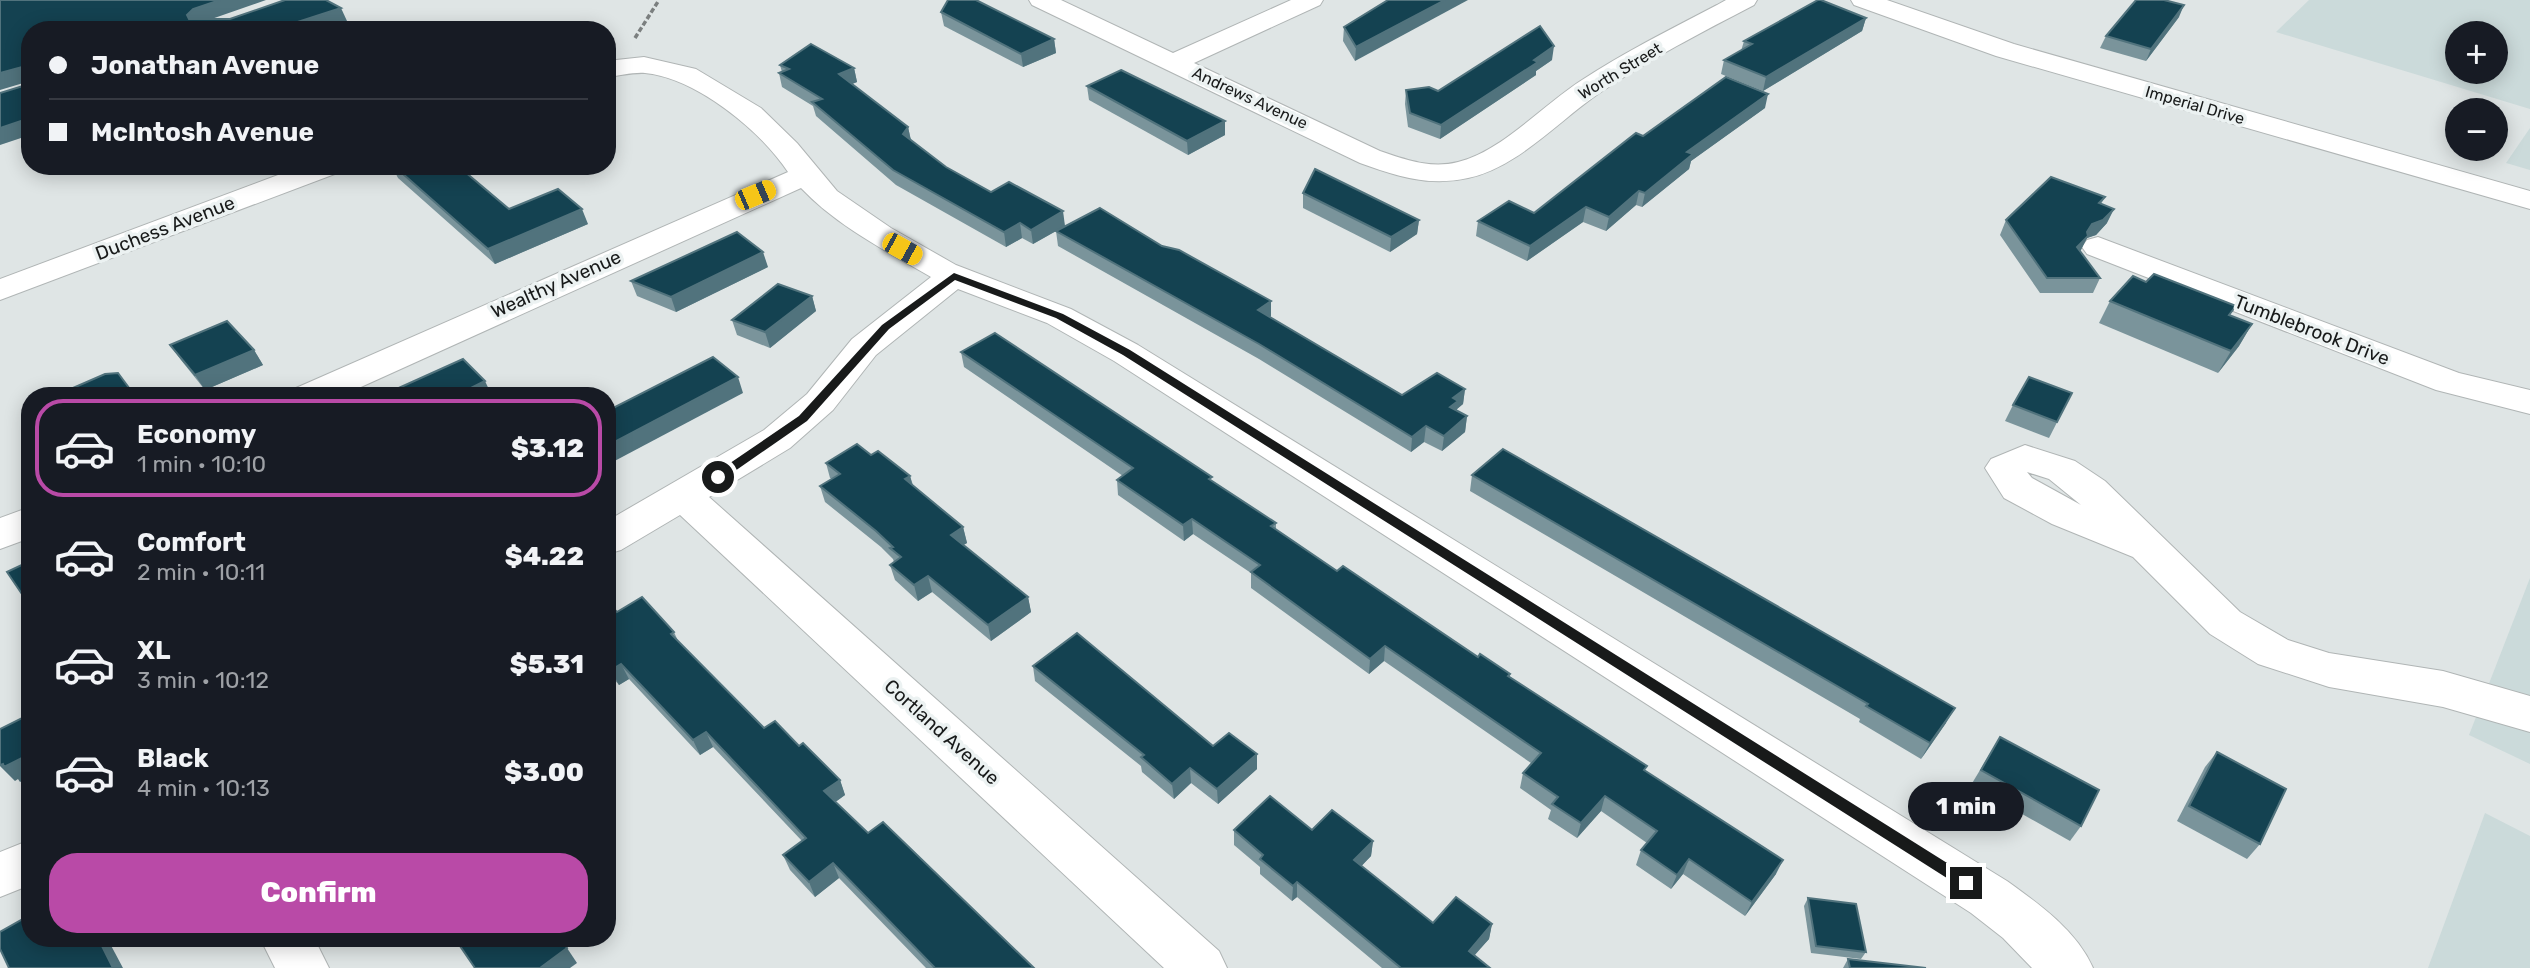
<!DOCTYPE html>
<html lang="en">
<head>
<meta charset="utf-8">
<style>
  :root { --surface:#171b24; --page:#242831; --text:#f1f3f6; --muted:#9ea1a6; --line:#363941; --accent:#b94aa7 }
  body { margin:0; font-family:Rubik,sans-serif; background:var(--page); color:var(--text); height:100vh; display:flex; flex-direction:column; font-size:26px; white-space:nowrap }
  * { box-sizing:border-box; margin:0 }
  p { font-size:23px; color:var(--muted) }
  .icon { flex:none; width:38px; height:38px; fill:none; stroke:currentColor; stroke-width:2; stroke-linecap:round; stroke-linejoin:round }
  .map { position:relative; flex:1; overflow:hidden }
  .sheet { position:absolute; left:21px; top:387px; width:595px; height:560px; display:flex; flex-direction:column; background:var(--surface); border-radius:28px; box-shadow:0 4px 18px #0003 }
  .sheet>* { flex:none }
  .top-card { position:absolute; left:21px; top:21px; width:595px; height:154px; border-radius:28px; box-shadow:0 4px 18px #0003; display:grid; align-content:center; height:154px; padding:0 28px; background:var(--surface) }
  .fabs { position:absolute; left:2445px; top:21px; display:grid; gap:14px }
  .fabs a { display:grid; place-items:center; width:63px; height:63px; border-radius:50%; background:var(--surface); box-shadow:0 4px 18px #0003; font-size:35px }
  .end { position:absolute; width:32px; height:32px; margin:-16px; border:9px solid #181a1a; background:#fff; box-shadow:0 0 0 4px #fff }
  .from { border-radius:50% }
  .bubble { position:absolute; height:49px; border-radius:24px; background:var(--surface); box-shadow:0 4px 18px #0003; font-size:23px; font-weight:800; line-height:49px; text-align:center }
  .car { position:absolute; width:21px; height:42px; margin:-21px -10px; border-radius:9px; box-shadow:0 0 5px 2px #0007; background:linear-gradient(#f5c518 24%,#345 0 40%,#f5c518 0 76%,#345 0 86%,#f5c518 0) }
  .top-card b { display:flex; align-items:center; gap:24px; height:66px; font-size:26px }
  .top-card b+b { border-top:2px solid var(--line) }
  .top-card i { width:18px; height:18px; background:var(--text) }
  ul { padding:12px 0 0; list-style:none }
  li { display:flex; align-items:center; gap:21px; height:98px; margin:0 14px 10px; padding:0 14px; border:4px solid transparent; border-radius:28px }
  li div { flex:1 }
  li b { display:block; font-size:26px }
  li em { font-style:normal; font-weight:800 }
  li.current { border-color:var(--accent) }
  li>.icon { width:63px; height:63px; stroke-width:1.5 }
  .cta { display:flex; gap:14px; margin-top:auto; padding:14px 28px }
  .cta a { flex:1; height:80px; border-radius:28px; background:var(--accent); color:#fff; font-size:28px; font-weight:800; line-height:80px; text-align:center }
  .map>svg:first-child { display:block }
  .built { fill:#cbdada; fill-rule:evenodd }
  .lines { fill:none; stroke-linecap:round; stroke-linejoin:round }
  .minor-casing { stroke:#b0b5b5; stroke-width:2 }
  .path { stroke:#7b7f7f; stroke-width:3.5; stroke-dasharray:5 2.5; stroke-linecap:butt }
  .minor { fill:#fff; fill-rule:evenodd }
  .wall { fill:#7a949b }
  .shaded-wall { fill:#51737d }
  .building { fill:#144251; stroke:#51737d; stroke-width:2 }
  .route { fill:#181a1a }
  .labels { text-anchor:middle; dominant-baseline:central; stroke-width:7; stroke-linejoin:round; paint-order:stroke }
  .far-street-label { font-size:16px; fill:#181a1a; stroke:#ecf2f2 }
  .street-label { font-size:19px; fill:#181a1a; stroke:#ecf2f2 }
</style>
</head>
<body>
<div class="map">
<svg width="2530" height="968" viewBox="0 0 2530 968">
  <rect width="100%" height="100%" fill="#dfe5e5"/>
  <g class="built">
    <path d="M2309 0H2530V109L2276 32ZM2496 33V72H2457V33Z"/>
    <path d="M2530 128V170L2506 163Z"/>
    <path d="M2530 578V764L2469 735Z"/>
    <path d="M2485 813 2530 836V968H2428Z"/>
  </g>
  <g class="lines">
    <g class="minor-casing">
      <g id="minor">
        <path d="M1029 0H1061L1173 53 1291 0H1323L1320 5 1194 63 1380 151C1406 160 1431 169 1458 162 1501 152 1544 104 1582 80 1625 52 1671 29 1717 5L1726 0H1757L1754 5C1702 32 1650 59 1601 92 1559 120 1519 167 1468 178 1429 187 1396 176 1360 163L1032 5Z"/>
        <path d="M1851 0H1887L2014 44 2530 191V209L1996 56 1854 5Z"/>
        <path d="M644 57 696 69 761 108 797 143 837 191 891 228 956 265 1071 309 1138 345 2007 881C2039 904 2077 931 2093 968H2032L2003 938 1971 913 1114 361 1047 323 958 289 876 355 833 410 790 448 709 497 1219 951 1227 968H1164L680 515 621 550 607 554V521L764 430 807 394 852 339 931 277C886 251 837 226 801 188L341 396H291L296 388 788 172C760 130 696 78 645 73 633 72 619 76 607 77V61Z"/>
        <path d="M302 166H345L340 172 0 300V279Z"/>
        <path d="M2098 237 2459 373 2530 390V414L2436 390 2087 254 2082 247 2087 240Z"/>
        <path d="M2025 445 2075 461 2105 481 2240 612 2288 640 2329 653 2443 671 2530 696V732L2443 707 2329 687 2258 664 2210 634 2133 557 2052 524 2004 498 1985 468 1991 459ZM2027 472 2049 479 2081 505 2032 478Z"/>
        <path d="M30 507V538L0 549V518Z"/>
        <path d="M30 840V885L0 897V852Z"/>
        <path d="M260 938H314L329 968H275Z"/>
      </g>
    </g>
    <path class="path" d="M635 38 659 0"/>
    <use href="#minor" class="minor"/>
  </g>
  <g class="wall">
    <path d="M1388 0 1355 61 1343 41 1344 27Z"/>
    <path d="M941 12 1054 39 1056 53 1023 67 944 26Z"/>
    <path d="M2179 17 2146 61 2100 48 2106 36Z"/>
    <path d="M1866 18 1862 31 1763 91 1721 74 1724 60 1741 51 1744 41Z"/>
    <path d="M1552 60 1536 71V75L1440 139 1408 127 1405 104 1406 90 1438 91Z"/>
    <path d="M780 65 854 68 857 82 852 84 908 127 911 140 946 167 991 192 1065 226 1162 246 1271 301 1270 317 1402 395 1465 389 1463 404 1457 409V411L1467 416 1465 432 1442 451 1424 442 1411 452 1259 359 1058 246 1056 231 1033 244 1022 238 1006 247 896 185 816 116 813 106 782 87 779 73 782 72Z"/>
    <path d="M1087 86 1225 135 1188 155 1089 100Z"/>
    <path d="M1765 108 1691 161 1689 169 1642 207 1636 205 1606 231 1583 222 1527 261 1476 236 1478 221 1534 213 1643 136Z"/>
    <path d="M392 166H458L509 209 588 224 495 264 398 178Z"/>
    <path d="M1303 193 1419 220 1417 234 1390 252 1303 208Z"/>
    <path d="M2105 197 2101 204 2107 223 2096 235 2087 238 2080 251 2100 278 2093 293H2040L2000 235 2006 220Z"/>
    <path d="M768 267 676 312 637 296 631 281Z"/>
    <path d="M812 296 816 311 770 348 737 335 732 320Z"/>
    <path d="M2110 301 2230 315 2252 324 2239 346 2218 373 2099 323Z"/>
    <path d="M170 345 254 350 263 365 205 390 181 360Z"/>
    <path d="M961 352 1212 481 1276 523V530L1337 571 1478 657 1510 674V677L1646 771 1776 874 1745 916 1683 874 1671 889 1636 865 1641 850 1647 843 1601 811 1577 838 1548 819 1551 810 1520 788 1523 773 1531 763 1384 661 1369 674 1251 588V573L1193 534 1184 541 1118 495 1117 480 1123 476 964 367Z"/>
    <path d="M2072 393 2049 438 2005 421 2013 405Z"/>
    <path d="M871 455 910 476 913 485 963 527 967 543 963 545 1028 597 1031 612 991 641 932 592 918 601 895 580 890 565 894 562 893 559 881 547 825 502 820 486 832 479 830 478 826 463Z"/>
    <path d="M1472 475 1946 723 1921 759 1859 722 1860 719 1470 491Z"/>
    <path d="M607 602 617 612 674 632 678 641 764 728 799 746 840 780 845 795 835 802 868 833 1034 968H926L839 878 815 897 790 870 783 855 802 841 713 747 700 755 629 679 619 685 607 671Z"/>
    <path d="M1033 666 1213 746 1257 754V769L1218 804 1191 783 1174 799 1142 772 1141 766 1035 681Z"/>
    <path d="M2000 737 2081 826 2070 841 1971 785Z"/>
    <path d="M2217 752 2260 844 2247 859 2177 821 2205 767Z"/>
    <path d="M1234 830H1312L1373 841 1371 856 1361 866 1433 923 1492 924 1489 939 1474 955 1490 968H1382L1297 897 1292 901 1260 874V867L1234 845Z"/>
    <path d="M1808 898 1866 952 1861 959 1811 953 1804 906Z"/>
    <path d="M1848 959 1926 968H1843Z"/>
  </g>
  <g class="shaded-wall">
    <path d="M220 0H266L200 23 195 28 187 15 193 9Z"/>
    <path d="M1445 0H1468L1355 61 1356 47Z"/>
    <path d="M2184 5 2179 17 2146 61 2151 49Z"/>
    <path d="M341 8 347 21 322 30H273Z"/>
    <path d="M1866 18 1862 31 1763 91 1766 77Z"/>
    <path d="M1054 39 1056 53 1023 67 1021 54Z"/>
    <path d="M1554 46 1552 60 1536 71V75L1440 139 1441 125Z"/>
    <path d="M22 67 30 81 0 90V73Z"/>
    <path d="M854 68 857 82 842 88 839 74Z"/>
    <path d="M1768 94 1765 108 1691 161 1689 169 1642 207 1645 193 1687 152Z"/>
    <path d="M30 118V135L0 145V128Z"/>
    <path d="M1225 121V135L1188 155 1187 141Z"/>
    <path d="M908 127 911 141 903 134Z"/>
    <path d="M1639 191 1636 205 1606 231 1609 217Z"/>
    <path d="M1586 207 1583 222 1527 261 1530 246Z"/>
    <path d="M582 209 588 224 495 264 488 249Z"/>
    <path d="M2114 209 2107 223 2096 235 2087 238 2081 250 2070 262 2077 247 2092 224Z"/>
    <path d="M1063 211 1065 226 1033 244 1031 230Z"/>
    <path d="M1419 220 1417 234 1390 252 1391 237Z"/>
    <path d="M1020 223 1022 238 1006 247 1004 232Z"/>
    <path d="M763 252 768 267 676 312 671 297Z"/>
    <path d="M812 296 816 311 770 348 765 332Z"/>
    <path d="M1271 301V316L1258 325V310Z"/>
    <path d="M2252 324 2239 346 2218 373 2231 351Z"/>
    <path d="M254 350 263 365 205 390 195 375Z"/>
    <path d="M738 377 743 393 607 465V446Z"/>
    <path d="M485 381 492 396H455Z"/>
    <path d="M1465 389 1463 404 1457 409 1456 416 1450 407 1453 398Z"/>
    <path d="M1467 416 1465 432 1442 451 1444 436Z"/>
    <path d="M1426 426 1424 442 1411 452 1412 437Z"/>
    <path d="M910 476 914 491 905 479Z"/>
    <path d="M1192 519 1193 534 1184 541 1183 525Z"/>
    <path d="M963 527 967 543 955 550 951 535Z"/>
    <path d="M928 576 932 592 918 601 914 585Z"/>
    <path d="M30 594V603L24 597Z"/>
    <path d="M1028 597 1031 612 991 641 988 625Z"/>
    <path d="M1385 646 1384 661 1369 674 1370 659Z"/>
    <path d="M621 664 629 679 619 685 611 670Z"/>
    <path d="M1955 708 1946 723 1921 759 1930 743Z"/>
    <path d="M706 732 713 747 700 755 693 740Z"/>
    <path d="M30 754V777L20 782 18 779 15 781 0 766V765Z"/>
    <path d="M1257 754V769L1218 804 1217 789Z"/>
    <path d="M1190 768 1191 783 1174 799 1172 784Z"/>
    <path d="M840 780 845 795 830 806 824 791Z"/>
    <path d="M1605 796 1601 811 1577 838 1581 823Z"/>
    <path d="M1373 841 1371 856 1353 875 1354 860Z"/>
    <path d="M1689 859 1683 874 1671 889 1677 875Z"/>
    <path d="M1783 860 1776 874 1745 916 1752 902Z"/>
    <path d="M833 863 839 878 815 897 809 882Z"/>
    <path d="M1297 882V897L1292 901 1293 886Z"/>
    <path d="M1492 924 1489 939 1466 965 1469 951Z"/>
    <path d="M98 938H107L123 968H113Z"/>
    <path d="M567 948 577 963 570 968H540Z"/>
  </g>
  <g class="building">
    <path d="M0 0H220L193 9 187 15 189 19H230L285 0H326L341 8 273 30H30V118L0 128V93L23 86 22 67 0 73Z"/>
    <path d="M948 0H976L1054 39 1021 54 941 12Z"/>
    <path d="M1388 0H1445L1356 47 1344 27Z"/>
    <path d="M1818 0H1821L1866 18 1766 77 1724 60 1752 44 1744 41Z"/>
    <path d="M2136 0H2164L2184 5 2151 49 2106 36Z"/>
    <path d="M1540 26 1554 46 1534 60 1538 62 1441 125 1410 113 1406 90 1429 87 1438 91Z"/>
    <path d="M811 44 854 68 839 74 908 127 903 134 946 167 991 192 1009 182 1063 211 1031 230 1020 223 1004 232 893 170 812 102 822 99 779 73 789 69 780 65Z"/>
    <path d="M1121 70 1225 121 1187 141 1087 86Z"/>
    <path d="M1726 77 1768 94 1687 152 1693 154 1645 193 1639 191 1609 217 1586 207 1530 246 1478 221 1509 201 1534 213 1636 133 1643 136Z"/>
    <path d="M394 166H458L509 209 558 189 582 209 488 249Z"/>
    <path d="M1315 169 1419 220 1391 237 1303 193Z"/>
    <path d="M2051 177 2105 197 2099 203 2114 209 2103 220 2092 224 2087 232 2088 236 2077 247 2100 278H2047L2006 220Z"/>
    <path d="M1100 208 1162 246 1179 250 1271 301 1258 310 1402 395 1437 373 1465 389 1453 398 1458 401 1450 407 1467 416 1444 436 1426 426 1412 437 1259 344 1056 231Z"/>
    <path d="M737 232 763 252 671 297 631 281Z"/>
    <path d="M2154 274 2236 306 2229 315 2252 324 2231 351 2110 301 2133 276 2146 282Z"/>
    <path d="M778 284 812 296 765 332 732 320Z"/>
    <path d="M227 321 254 350 195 375 170 345Z"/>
    <path d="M995 333 1212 477 1209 479 1276 523 1271 526 1337 571 1343 566 1478 657 1480 654 1510 674 1508 676 1647 766 1644 770 1783 860 1752 902 1689 859 1677 875 1641 850 1657 831 1605 796 1581 823 1552 804 1558 797 1523 773 1541 753 1385 646 1370 659 1251 572 1260 565 1192 519 1183 525 1117 480 1133 468 961 352Z"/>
    <path d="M713 357 738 377 607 446V411Z"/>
    <path d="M463 359 485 381 455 396H381Z"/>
    <path d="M118 373 135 396H79L73 388 105 374Z"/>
    <path d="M2029 377 2072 393 2057 422 2013 405Z"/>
    <path d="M857 444 871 455 878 451 910 476 905 479 963 527 951 535 1028 597 988 625 928 576 914 585 890 565 901 557 890 548 893 547 876 531 820 486 840 474 826 463Z"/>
    <path d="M1503 449 1955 708 1930 743 1866 706 1868 704 1472 475Z"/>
    <path d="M30 561V594L24 597 7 572Z"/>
    <path d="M642 597 674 632 671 634 764 728 775 721 799 746 803 743 840 780 824 791 868 833 883 822 1034 968H935L833 863 809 882 783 855 806 838 706 732 693 740 621 664 611 670 607 665V602L617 612Z"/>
    <path d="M1077 633 1213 746 1229 733 1257 754 1217 789 1190 768 1172 784 1141 757 1144 755 1033 666Z"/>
    <path d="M30 714V754L4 767 3 764 0 765V729Z"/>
    <path d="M2000 737 2099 790 2081 826 1981 770Z"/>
    <path d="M2217 752 2286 789 2260 844 2189 806Z"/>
    <path d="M1270 796 1312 830 1332 810 1373 841 1354 860 1433 923 1456 897 1492 924 1469 951 1490 968H1401L1297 882 1293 886 1260 859 1263 855 1234 830Z"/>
    <path d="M1808 898 1856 904 1866 952 1816 946Z"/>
    <path d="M30 915V938H98L113 968H9L0 949V932Z"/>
    <path d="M458 938H559L567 948 540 968H475L456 940Z"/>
    <path d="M1848 959 1926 968H1850Z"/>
  </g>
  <path class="route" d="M954 273 1063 314 1130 350 1971 878V887H1961L1123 355 1056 318 955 280 889 329 807 421 722 480H714V474L799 416 882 325Z"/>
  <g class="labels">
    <g class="far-street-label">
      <text transform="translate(1620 71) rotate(-31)">Worth Street</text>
      <text transform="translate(1250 98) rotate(25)">Andrews Avenue</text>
      <text transform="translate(2195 105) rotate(16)">Imperial Drive</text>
    </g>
    <g class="street-label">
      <text transform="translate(165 228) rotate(-21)">Duchess Avenue</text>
      <text transform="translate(556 284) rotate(-24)">Wealthy Avenue</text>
      <text transform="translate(2312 330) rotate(21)">Tumblebrook Drive</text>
      <text transform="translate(942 732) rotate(42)">Cortland Avenue</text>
    </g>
  </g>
</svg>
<div class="fabs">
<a>+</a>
<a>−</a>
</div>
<i class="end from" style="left:718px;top:477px"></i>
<i class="end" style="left:1966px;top:883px"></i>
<div class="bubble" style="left:1908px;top:782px;width:116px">1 min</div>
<i class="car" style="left:755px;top:195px;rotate:67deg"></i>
<i class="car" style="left:902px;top:249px;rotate:119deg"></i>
<div class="top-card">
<b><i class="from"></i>Jonathan Avenue</b>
<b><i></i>McIntosh Avenue</b>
</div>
<section class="sheet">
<ul>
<li class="current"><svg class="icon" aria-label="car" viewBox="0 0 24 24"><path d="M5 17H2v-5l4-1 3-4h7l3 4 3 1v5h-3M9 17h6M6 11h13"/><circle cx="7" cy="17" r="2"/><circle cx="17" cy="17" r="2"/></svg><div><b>Economy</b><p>1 min · 10:10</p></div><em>$3.12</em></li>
<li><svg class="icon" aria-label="car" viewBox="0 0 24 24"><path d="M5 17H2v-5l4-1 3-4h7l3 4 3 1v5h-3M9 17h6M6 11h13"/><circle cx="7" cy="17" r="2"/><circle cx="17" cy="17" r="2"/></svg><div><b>Comfort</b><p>2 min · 10:11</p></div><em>$4.22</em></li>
<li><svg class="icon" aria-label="car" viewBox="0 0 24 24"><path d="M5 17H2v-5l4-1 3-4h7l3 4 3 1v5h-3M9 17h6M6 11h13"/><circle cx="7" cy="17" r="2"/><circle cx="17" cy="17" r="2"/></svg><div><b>XL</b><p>3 min · 10:12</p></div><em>$5.31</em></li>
<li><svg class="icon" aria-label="car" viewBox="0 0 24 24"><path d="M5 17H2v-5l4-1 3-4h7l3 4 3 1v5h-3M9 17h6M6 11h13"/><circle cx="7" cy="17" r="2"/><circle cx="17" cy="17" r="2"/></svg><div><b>Black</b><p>4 min · 10:13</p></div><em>$3.00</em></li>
</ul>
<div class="cta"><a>Confirm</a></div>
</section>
</div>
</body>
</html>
